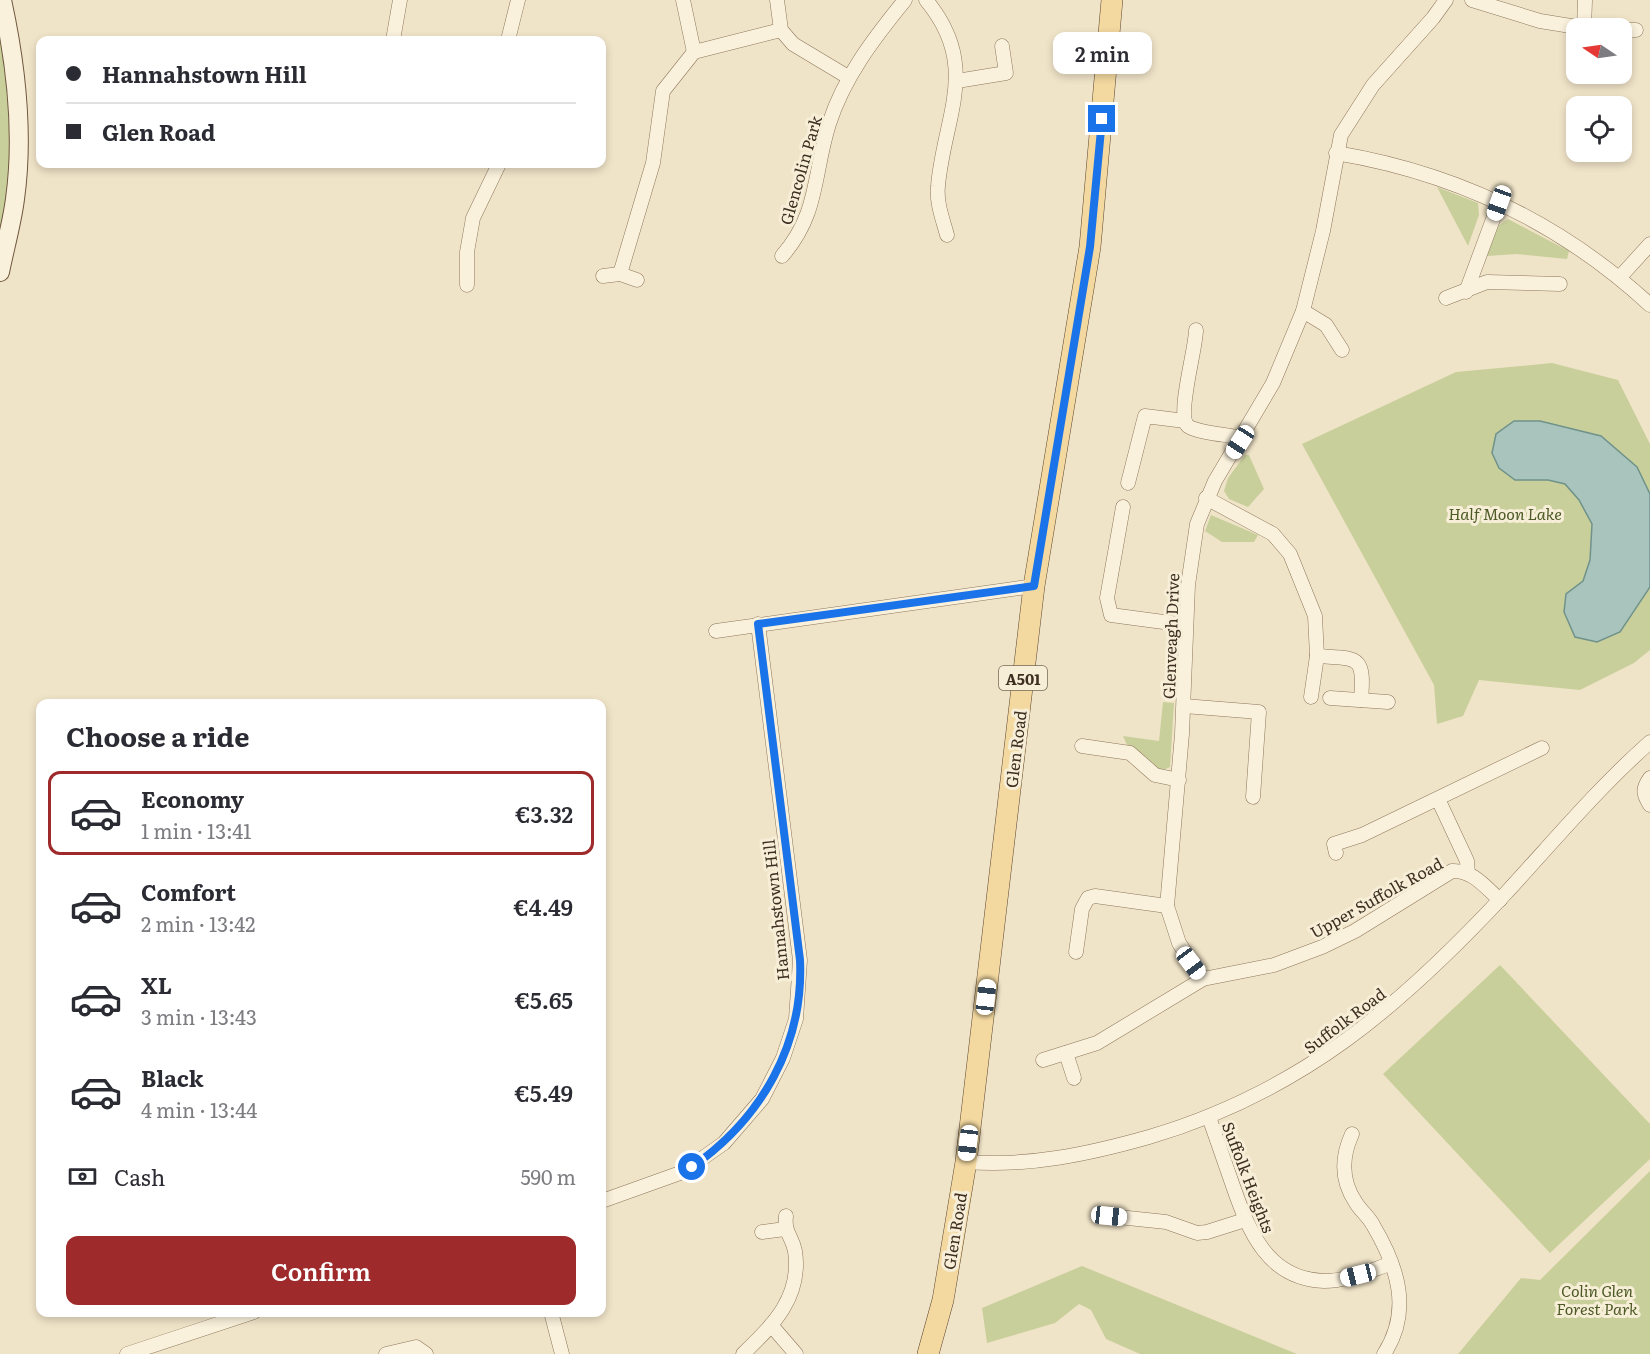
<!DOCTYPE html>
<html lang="en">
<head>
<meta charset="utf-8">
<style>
  :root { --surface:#fff; --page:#f2f2f3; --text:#2b2b33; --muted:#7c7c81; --line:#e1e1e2; --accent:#9e2a2b }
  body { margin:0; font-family:Literata,serif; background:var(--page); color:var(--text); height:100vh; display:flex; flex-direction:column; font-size:22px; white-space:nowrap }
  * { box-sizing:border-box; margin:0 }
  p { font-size:20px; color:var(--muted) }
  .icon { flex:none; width:33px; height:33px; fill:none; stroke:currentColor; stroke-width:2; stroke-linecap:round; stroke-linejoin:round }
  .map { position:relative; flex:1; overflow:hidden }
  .side { position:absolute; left:36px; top:699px; width:570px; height:618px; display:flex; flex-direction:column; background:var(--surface); border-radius:12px; box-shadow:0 3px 9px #0003 }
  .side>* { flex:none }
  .guide { position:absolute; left:36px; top:36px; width:570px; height:132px; border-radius:12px; box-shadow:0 3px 9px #0003; display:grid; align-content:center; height:132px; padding:0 30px; background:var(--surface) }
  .needle { width:39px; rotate:283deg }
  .buttons { position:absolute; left:1566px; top:18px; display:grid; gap:12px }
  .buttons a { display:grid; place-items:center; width:66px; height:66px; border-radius:12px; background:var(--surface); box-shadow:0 3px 9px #0003; font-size:30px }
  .end { position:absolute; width:27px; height:27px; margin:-14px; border:8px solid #1a73e8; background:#fff; box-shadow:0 0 0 3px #fff }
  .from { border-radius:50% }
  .bubble { position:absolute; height:42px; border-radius:12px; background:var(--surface); box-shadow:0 3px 9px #0003; font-size:20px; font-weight:600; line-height:42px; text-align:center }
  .car { position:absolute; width:18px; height:36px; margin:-18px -9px; border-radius:8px; box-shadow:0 0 4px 2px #0007; background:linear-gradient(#fff 24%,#345 0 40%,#fff 0 76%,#345 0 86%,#fff 0) }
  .guide b { display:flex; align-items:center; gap:21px; height:57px; font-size:22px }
  .guide b+b { border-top:2px solid var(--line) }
  .guide i { width:15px; height:15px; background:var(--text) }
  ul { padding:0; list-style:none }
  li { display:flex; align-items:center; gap:18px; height:84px; margin:0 12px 9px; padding:0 18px; border:3px solid transparent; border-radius:12px }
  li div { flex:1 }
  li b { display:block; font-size:22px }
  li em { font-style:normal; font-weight:600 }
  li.on { border-color:var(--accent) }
  li>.icon { width:54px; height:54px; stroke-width:1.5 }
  h2 { padding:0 30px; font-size:27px; line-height:72px }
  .pay { display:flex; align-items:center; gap:15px; height:66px; padding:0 30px; font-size:22px }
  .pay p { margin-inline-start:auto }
  .primary-button { display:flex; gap:12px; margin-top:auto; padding:12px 30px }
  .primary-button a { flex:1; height:69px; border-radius:12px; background:var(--accent); color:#fff; font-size:24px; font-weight:600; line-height:69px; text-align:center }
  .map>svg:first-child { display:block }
  .green { fill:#c9cf9b }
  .water { fill:#a9c4bc; stroke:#6f938a; stroke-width:1.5 }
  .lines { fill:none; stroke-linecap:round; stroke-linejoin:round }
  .street-casing { stroke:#8d765c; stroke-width:15 }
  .secondary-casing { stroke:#6f573f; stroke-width:20 }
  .primary-casing { stroke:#5b4430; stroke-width:22 }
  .street { stroke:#faf1dc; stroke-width:14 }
  .secondary { stroke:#faf1dc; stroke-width:18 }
  .primary { stroke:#f3d9a0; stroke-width:21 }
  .route { stroke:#1a73e8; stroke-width:8 }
  .labels { text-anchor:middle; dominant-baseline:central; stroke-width:6; stroke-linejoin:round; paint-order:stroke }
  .shield { fill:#f7eed8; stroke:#756857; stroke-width:1.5 }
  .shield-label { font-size:15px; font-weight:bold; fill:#3d2e20 }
  .street-label { font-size:16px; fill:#3d2e20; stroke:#f7eed8 }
  .park-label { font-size:16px; font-style:italic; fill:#4d5a26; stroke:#f7eed8 }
</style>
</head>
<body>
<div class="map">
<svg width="1650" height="1354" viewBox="0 0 1650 1354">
  <rect width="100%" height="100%" fill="#f0e4c8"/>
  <g class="green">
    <path d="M0 10 19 147 0 270Z"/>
    <path d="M1437 187 1478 203 1479 215 1468 246Z"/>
    <path d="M1508 219 1569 251 1567 259 1517 254 1487 256 1498 226Z"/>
    <path d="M1552 363 1618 380 1650 444V650L1634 663 1580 690 1479 680 1463 716 1437 724 1434 685 1302 444 1456 372Z"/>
    <path d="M1245 455H1249L1264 489 1248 507 1229 499 1224 491 1228 478Z"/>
    <path d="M1211 515 1258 535 1254 542H1222L1205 531Z"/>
    <path d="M1163 702 1174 703 1170 767 1161 771 1127 745 1123 736 1159 741Z"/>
    <path d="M1500 965 1650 1124V1159L1550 1253 1383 1074Z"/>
    <path d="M1650 1171V1354H1458L1521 1278 1540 1280Z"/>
    <path d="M1082 1266 1297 1354H1140L1106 1339 1091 1310 1079 1304 1055 1323 987 1343 982 1308Z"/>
  </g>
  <path class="water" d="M1514 421H1540L1601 436 1637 467 1650 494V587L1620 632 1597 642 1575 637 1564 612 1566 594 1583 581 1590 560 1592 524 1579 500 1565 484 1548 480H1515L1499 468 1492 453 1496 434Z"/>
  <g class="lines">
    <g class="street-casing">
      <g id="street">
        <path d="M683 0 694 52"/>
        <path d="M777 0 781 30 793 44 848 77"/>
        <path d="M926 0C981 66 944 116 938 186 936 202 943 220 947 235"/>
        <path d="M1472 0 1540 21 1583 28"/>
        <path d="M1584 28 1585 1"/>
        <path d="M1622 30H1636"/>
        <path d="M393 40 400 0"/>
        <path d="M508 40 518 0"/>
        <path d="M957 81 1006 73 1002 46"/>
        <path d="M1336 153C1456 173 1560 222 1650 305"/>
        <path d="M782 256C819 214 813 175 829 124 844 77 874 38 905 0"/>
        <path d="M620 274 653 163 663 91 694 52 781 30"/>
        <path d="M603 276 620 274 637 280"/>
        <path d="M1620 277 1650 244"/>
        <path d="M467 285V252L473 218 499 164"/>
        <path d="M1466 292 1499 203"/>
        <path d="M1446 298 1487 282 1560 284"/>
        <path d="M1303 311 1326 325 1342 350"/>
        <path d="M1196 330C1196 349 1176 416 1188 426 1197 433 1231 435 1243 438"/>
        <path d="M1128 483 1145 416 1185 421"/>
        <path d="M1206 498 1273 534 1290 554 1315 616 1317 656 1311 697"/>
        <path d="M1123 507 1107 598 1111 615 1186 625"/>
        <path d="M716 631 1034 586"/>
        <path d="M1317 656C1358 659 1365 654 1361 700"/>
        <path d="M1330 698 1388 702"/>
        <path d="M1184 706 1259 712 1253 797"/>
        <path d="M1082 746 1130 753 1155 775 1179 780"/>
        <path d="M1650 778C1642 789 1643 794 1650 805"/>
        <path d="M1438 799 1467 861 1468 874"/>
        <path d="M1336 853 1334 844 1362 835 1542 748"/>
        <path d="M1076 952 1082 909 1088 898 1095 896 1167 906"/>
        <path d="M1203 979 1179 943 1167 906 1182 734 1188 585 1197 524 1215 481 1273 383 1303 311 1323 231 1341 135 1373 85 1433 18 1446 0"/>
        <path d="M1066 1053 1074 1078"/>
        <path d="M1043 1060 1097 1043 1203 979 1274 965 1322 947 1355 931 1452 871C1473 870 1485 887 1500 900"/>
        <path d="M1209 1117C1217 1140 1225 1163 1233 1186 1249 1232 1268 1279 1324 1281 1347 1281 1369 1271 1390 1264"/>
        <path d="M1352 1134C1341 1158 1341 1181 1356 1203 1361 1211 1369 1217 1373 1225 1398 1267 1412 1311 1384 1354"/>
        <path d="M966 1162C1028 1167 1089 1154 1149 1137 1301 1092 1400 1007 1506 893 1553 842 1598 788 1650 742"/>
        <path d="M602 1201 683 1172 724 1143 762 1099 783 1058 796 1019 800 960 758 624"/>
        <path d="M1109 1216 1166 1222 1197 1233 1207 1232 1245 1220"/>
        <path d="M762 1232 785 1229"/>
        <path d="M551 1312 562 1354"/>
        <path d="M771 1325 796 1354"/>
        <path d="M127 1354 254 1312"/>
        <path d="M386 1354 416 1347 426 1354"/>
        <path d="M743 1354C773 1325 802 1297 795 1251 792 1236 784 1233 786 1216"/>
      </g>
    </g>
    <g class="secondary-casing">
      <path id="secondary" d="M0 272C5 247 12 223 15 199 24 134 16 64 2 0"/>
    </g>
    <g class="primary-casing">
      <path id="primary" d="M928 1354 943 1300 966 1162 1034 586 1090 247 1112 0"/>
    </g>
    <use href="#street" class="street"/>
    <use href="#secondary" class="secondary"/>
    <use href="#primary" class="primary"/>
  </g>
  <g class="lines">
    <path class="route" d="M692 1167C761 1119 804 1045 800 960L758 624 1034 586 1090 247 1102 119"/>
  </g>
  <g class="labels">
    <rect class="shield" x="999" y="666" width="48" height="24" rx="4.5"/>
    <g class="shield-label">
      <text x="1023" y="678">A501</text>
    </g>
    <g class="street-label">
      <text transform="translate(800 170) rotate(-74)">Glencolin Park</text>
      <text transform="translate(1170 636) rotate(-88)">Glenveagh Drive</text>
      <text transform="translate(1015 749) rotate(-83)">Glen Road</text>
      <text transform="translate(1376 897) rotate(-29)">Upper Suffolk Road</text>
      <text transform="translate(775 910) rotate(-96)">Hannahstown Hill</text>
      <text transform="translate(1344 1020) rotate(-37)">Suffolk Road</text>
      <text transform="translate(1249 1177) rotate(69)">Suffolk Heights</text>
      <text transform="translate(954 1231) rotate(-81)">Glen Road</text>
    </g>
    <g class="park-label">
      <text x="1505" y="513">Half Moon Lake</text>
      <text x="1597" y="1290">Colin Glen<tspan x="1597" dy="18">Forest Park</tspan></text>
    </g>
  </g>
</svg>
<div class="buttons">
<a><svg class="needle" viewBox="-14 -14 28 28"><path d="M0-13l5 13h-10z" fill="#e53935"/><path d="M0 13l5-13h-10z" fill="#7c7c81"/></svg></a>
<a><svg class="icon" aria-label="locate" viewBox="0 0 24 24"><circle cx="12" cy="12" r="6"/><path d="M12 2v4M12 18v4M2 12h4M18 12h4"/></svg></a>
</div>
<i class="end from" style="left:692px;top:1167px"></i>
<i class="end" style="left:1102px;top:119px"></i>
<div class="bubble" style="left:1053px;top:32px;width:99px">2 min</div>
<i class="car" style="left:1499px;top:203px;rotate:200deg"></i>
<i class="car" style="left:1240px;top:442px;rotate:213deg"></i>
<i class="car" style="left:1191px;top:963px;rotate:143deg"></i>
<i class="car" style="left:986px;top:997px;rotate:7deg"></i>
<i class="car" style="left:968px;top:1143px;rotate:187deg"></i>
<i class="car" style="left:1109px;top:1216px;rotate:96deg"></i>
<i class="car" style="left:1358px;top:1275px;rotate:256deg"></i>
<div class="guide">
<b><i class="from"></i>Hannahstown Hill</b>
<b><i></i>Glen Road</b>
</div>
<section class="side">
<h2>Choose a ride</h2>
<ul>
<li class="on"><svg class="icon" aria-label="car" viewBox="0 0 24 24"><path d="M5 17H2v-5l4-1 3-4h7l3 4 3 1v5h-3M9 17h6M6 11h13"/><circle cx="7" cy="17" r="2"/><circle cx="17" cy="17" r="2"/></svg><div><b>Economy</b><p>1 min · 13:41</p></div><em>€3.32</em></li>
<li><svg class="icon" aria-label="car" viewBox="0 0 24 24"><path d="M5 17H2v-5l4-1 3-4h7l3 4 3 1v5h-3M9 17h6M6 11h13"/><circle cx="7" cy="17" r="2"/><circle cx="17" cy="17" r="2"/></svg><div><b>Comfort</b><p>2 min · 13:42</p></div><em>€4.49</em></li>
<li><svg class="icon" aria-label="car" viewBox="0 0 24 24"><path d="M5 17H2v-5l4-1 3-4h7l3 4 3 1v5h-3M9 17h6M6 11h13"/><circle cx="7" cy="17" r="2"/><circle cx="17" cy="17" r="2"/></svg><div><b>XL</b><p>3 min · 13:43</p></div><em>€5.65</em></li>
<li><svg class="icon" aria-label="car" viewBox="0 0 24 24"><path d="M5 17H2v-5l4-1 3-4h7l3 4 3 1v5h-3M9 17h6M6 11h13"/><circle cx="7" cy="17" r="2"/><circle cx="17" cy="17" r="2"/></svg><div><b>Black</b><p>4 min · 13:44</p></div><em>€5.49</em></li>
</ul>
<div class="pay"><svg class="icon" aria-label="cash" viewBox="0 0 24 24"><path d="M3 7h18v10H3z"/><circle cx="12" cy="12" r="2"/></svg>Cash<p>590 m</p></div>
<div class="primary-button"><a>Confirm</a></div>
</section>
</div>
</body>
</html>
